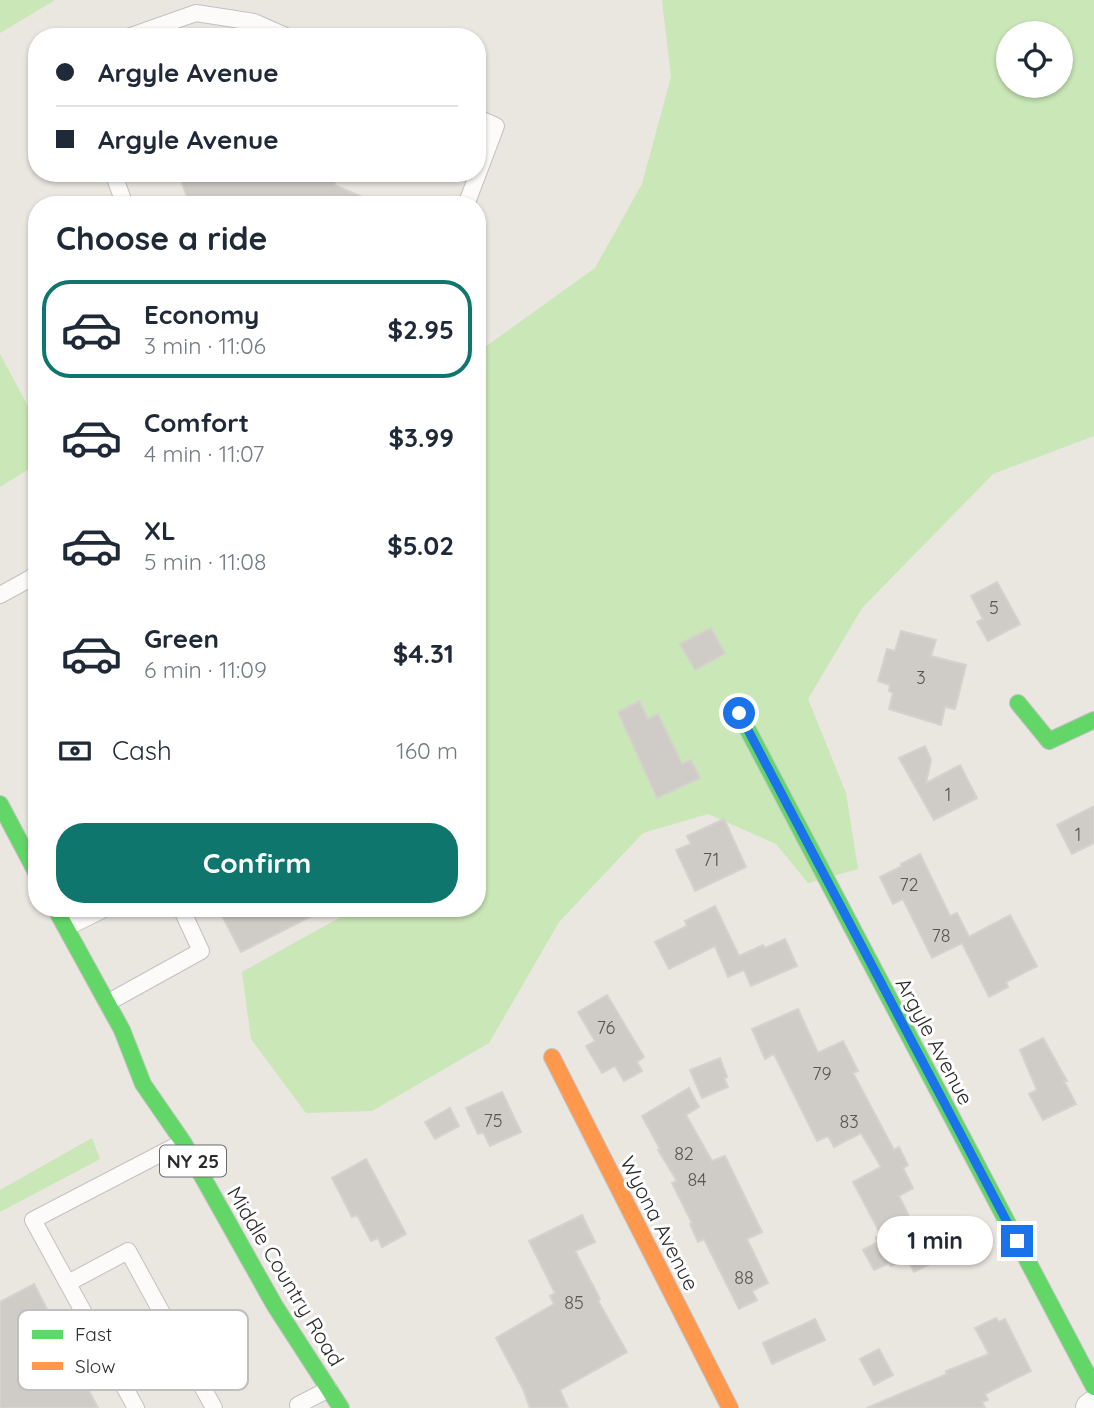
<!DOCTYPE html>
<html lang="en">
<head>
<meta charset="utf-8">
<style>
  :root { --surface:#fff; --page:#f2f2f3; --text:#1f2937; --muted:#747a83; --line:#e0e1e3; --accent:#0f766e }
  body { margin:0; font-family:Quicksand,sans-serif; background:var(--page); color:var(--text); height:100vh; display:flex; flex-direction:column; font-size:26px; white-space:nowrap }
  * { box-sizing:border-box; margin:0 }
  p { font-size:23px; color:var(--muted) }
  .icon { flex:none; width:38px; height:38px; fill:none; stroke:currentColor; stroke-width:2; stroke-linecap:round; stroke-linejoin:round }
  .map { position:relative; flex:1; overflow:hidden }
  .drawer { position:absolute; left:28px; top:196px; width:458px; height:721px; display:flex; flex-direction:column; background:var(--surface); border-radius:28px; box-shadow:0 2px 5px #0004 }
  .drawer>* { flex:none }
  .hud { position:absolute; left:28px; top:28px; width:458px; height:154px; border-radius:28px; box-shadow:0 2px 5px #0004; display:grid; align-content:center; height:154px; padding:0 28px; background:var(--surface) }
  .controls { position:absolute; left:996px; top:21px; display:grid; gap:14px }
  .controls a { display:grid; place-items:center; width:77px; height:77px; border-radius:50%; background:var(--surface); box-shadow:0 2px 5px #0004; font-size:35px }
  .end { position:absolute; width:32px; height:32px; margin:-16px; border:9px solid #1a73e8; background:#fff; box-shadow:0 0 0 4px #fff }
  .from { border-radius:50% }
  .bubble { position:absolute; height:49px; border-radius:24px; background:var(--surface); box-shadow:0 2px 5px #0004; font-size:23px; font-weight:800; line-height:49px; text-align:center }
  .hud b { display:flex; align-items:center; gap:24px; height:66px; font-size:26px }
  .hud b+b { border-top:2px solid var(--line) }
  .hud i { width:18px; height:18px; background:var(--text) }
  ul { padding:0; list-style:none }
  li { display:flex; align-items:center; gap:21px; height:98px; margin:0 14px 10px; padding:0 14px; border:4px solid transparent; border-radius:28px }
  li div { flex:1 }
  li b { display:block; font-size:26px }
  li em { font-style:normal; font-weight:800 }
  li.on { border-color:var(--accent) }
  li>.icon { width:63px; height:63px; stroke-width:1.5 }
  h2 { padding:0 28px; font-size:32px; line-height:84px }
  .pay { display:flex; align-items:center; gap:18px; height:77px; padding:0 28px; font-size:26px }
  .pay p { margin-inline-start:auto }
  .primary-button { display:flex; gap:14px; margin-top:auto; padding:14px 28px }
  .primary-button a { flex:1; height:80px; border-radius:28px; background:var(--accent); color:#fff; font-size:28px; font-weight:800; line-height:80px; text-align:center }
  .map>svg:first-child { display:block }
  .green { fill:#c9e7b7; fill-rule:evenodd }
  .building { fill:#cfccc7; stroke:#d5d2cc; stroke-width:2 }
  .lines { fill:none; stroke-linecap:round; stroke-linejoin:round }
  .lane-casing { stroke:#c3c2c2; stroke-width:18 }
  .street-casing { stroke:#c3c2c2; stroke-width:32 }
  .fast-casing { stroke:#c3c2c2; stroke-width:18 }
  .slow-casing { stroke:#c3c2c2; stroke-width:18 }
  .lane { stroke:#fcfbfa; stroke-width:16 }
  .street { stroke:#fcfbfa; stroke-width:30 }
  .fast { stroke:#63d668; stroke-width:16 }
  .slow { stroke:#ff974d; stroke-width:16 }
  .route { stroke:#1a73e8; stroke-width:9 }
  .labels { text-anchor:middle; dominant-baseline:central; stroke-width:6; stroke-linejoin:round; paint-order:stroke }
  .number-label { font-size:18px; fill:#565554 }
  .shield { fill:#fff; stroke:#6b6b6b; stroke-width:2 }
  .shield-label { font-size:19px; font-weight:bold; fill:#2b2b2b }
  .street-label { font-size:21px; fill:#2b2b2b; stroke:#fff }
  .key { fill:#fff; stroke:#bfbfbf; stroke-width:2 }
  .key-label { font-size:19px; fill:#2b2b2b }
</style>
</head>
<body>
<div class="map">
<svg width="1094" height="1408" viewBox="0 0 1094 1408">
  <rect width="100%" height="100%" fill="#eae6e0"/>
  <g class="green">
    <path d="M0 0H55L0 33Z"/>
    <path d="M662 0H1094V436L993 474 862 608 808 699 846 793 858 869 808 883 776 844 708 814 643 833 559 922 489 1043 372 1111 306 1113 251 1039 242 972 357 908H478V352L595 268 642 184 671 77ZM1008 33H1060V86H1008Z"/>
    <path d="M0 354 31 412 37 464 0 487Z"/>
    <path d="M92 1138 100 1159 0 1212V1190Z"/>
  </g>
  <g class="building">
    <path d="M187 173H339L334 185 381 205H190L182 183Z"/>
    <path d="M997 582 1020 624 988 641 977 622 983 619 971 596Z"/>
    <path d="M711 628 725 653 695 670 680 644Z"/>
    <path d="M901 631 936 640 931 656 966 665 955 709 945 707 941 725 889 709 893 693 889 691 890 685 878 681 887 649 895 651Z"/>
    <path d="M639 701 648 719 658 714 682 764 691 760 700 778 657 798 618 712Z"/>
    <path d="M925 746 931 760 926 783 960 765 977 798 934 820 899 758Z"/>
    <path d="M1094 806V843L1072 854 1057 825Z"/>
    <path d="M724 819 746 867 695 891 676 850 691 844 687 836Z"/>
    <path d="M920 854 950 916 957 913 969 937 1010 915 1037 966 1006 982 1008 987 989 997 962 943 932 958 903 899 893 904 880 877 902 866 901 864Z"/>
    <path d="M715 906 739 956 763 945 765 948 785 939 797 966 751 986 744 970 728 977 715 946 669 969 655 942 687 926 685 921Z"/>
    <path d="M218 908H327L241 952Z"/>
    <path d="M607 995 644 1057 637 1062 642 1071 624 1081 615 1066 602 1073 586 1046 595 1041 578 1012Z"/>
    <path d="M798 1009 818 1053 843 1041 858 1071 853 1073 894 1150 899 1147 908 1165 903 1168 913 1188 899 1196 932 1263 914 1272 907 1258 891 1266 889 1263 874 1270 863 1250 878 1242 876 1238 881 1235 853 1182 881 1167 861 1133 834 1147 828 1136 817 1141 774 1054 765 1059 752 1029Z"/>
    <path d="M1043 1038 1067 1081H1064L1076 1104 1043 1120 1029 1094 1037 1090 1020 1050Z"/>
    <path d="M720 1058 727 1077 724 1078 728 1087 702 1098 690 1070Z"/>
    <path d="M689 1088 699 1107 686 1115 712 1161 725 1156 762 1232 747 1239 768 1283 752 1291 757 1300 739 1309 704 1239 698 1242 690 1224 692 1223 672 1183 677 1181 658 1150 660 1149 642 1116Z"/>
    <path d="M502 1092 521 1132 490 1146 483 1132 478 1134 466 1108Z"/>
    <path d="M450 1108 459 1126 435 1139 425 1122Z"/>
    <path d="M366 1159 406 1234 382 1247 378 1238 371 1241 357 1215 352 1217 332 1178Z"/>
    <path d="M582 1215 595 1242 575 1251 600 1299 598 1301 627 1352 560 1390 568 1408H530L523 1389 496 1338 554 1304 550 1296 555 1293 529 1241Z"/>
    <path d="M34 1284 98 1408H0V1302Z"/>
    <path d="M996 1318 999 1322 1005 1319 1031 1371 985 1394 988 1400 982 1402 985 1408H867L947 1374 946 1371 989 1354 975 1328Z"/>
    <path d="M815 1319 825 1340 772 1364 763 1343Z"/>
    <path d="M879 1349 893 1375 874 1385 860 1359Z"/>
  </g>
  <g class="lines">
    <g class="lane-casing">
      <g id="lane">
        <path d="M128 37 196 13 254 22 288 37"/>
        <path d="M113 173 125 205"/>
        <path d="M466 205 496 126 478 118"/>
        <path d="M0 595 31 578 37 572"/>
        <path d="M66 928 106 908"/>
        <path d="M107 1003 201 951 181 908"/>
        <path d="M68 1283 128 1251 214 1408"/>
        <path d="M298 1405 329 1389"/>
        <path d="M136 1408 33 1220 183 1142"/>
      </g>
    </g>
    <g class="street-casing">
      <path id="street" d="M1091 1408 1094 1406"/>
    </g>
    <g class="fast-casing">
      <g id="fast">
        <path d="M1018 703 1049 741 1094 720"/>
        <path d="M739 713 1094 1387"/>
        <path d="M0 804 37 874"/>
        <path d="M55 908 122 1030 143 1084 183 1142 275 1306 341 1408"/>
      </g>
    </g>
    <g class="slow-casing">
      <path id="slow" d="M552 1057 730 1408"/>
    </g>
    <use href="#lane" class="lane"/>
    <use href="#street" class="street"/>
    <use href="#fast" class="fast"/>
    <use href="#slow" class="slow"/>
  </g>
  <g class="lines">
    <path class="route" d="M739 713 1017 1241"/>
  </g>
  <g class="labels">
    <g class="number-label">
      <text x="994" y="607">5</text>
      <text x="921" y="677">3</text>
      <text x="948" y="794">1</text>
      <text x="1078" y="834">1</text>
      <text x="711" y="859">71</text>
      <text x="909" y="884">72</text>
      <text x="941" y="935">78</text>
      <text x="606" y="1027">76</text>
      <text x="822" y="1073">79</text>
      <text x="493" y="1120">75</text>
      <text x="849" y="1121">83</text>
      <text x="684" y="1153">82</text>
      <text x="697" y="1179">84</text>
      <text x="744" y="1277">88</text>
      <text x="574" y="1302">85</text>
    </g>
    <rect class="shield" x="160" y="1145.5" width="66" height="31" rx="5"/>
    <g class="shield-label">
      <text x="193" y="1161">NY 25</text>
    </g>
    <g class="street-label">
      <text transform="translate(935 1041) rotate(62)">Argyle Avenue</text>
      <text transform="translate(660 1223) rotate(63)">Wyona Avenue</text>
      <text transform="translate(286 1276) rotate(59)">Middle Country Road</text>
    </g>
  </g>
  <rect x="18" y="1310" width="230" height="80" rx="10" class="key"/>
  <rect x="32" y="1330" width="31" height="9" fill="#63d668"/>
  <rect x="32" y="1362" width="31" height="8" fill="#ff974d"/>
  <g class="key-label">
    <text x="75" y="1341">Fast</text>
    <text x="75" y="1373">Slow</text>
  </g>
</svg>
<div class="controls">
<a><svg class="icon" aria-label="locate" viewBox="0 0 24 24"><circle cx="12" cy="12" r="6"/><path d="M12 2v4M12 18v4M2 12h4M18 12h4"/></svg></a>
</div>
<i class="end from" style="left:739px;top:713px"></i>
<i class="end" style="left:1017px;top:1241px"></i>
<div class="bubble" style="left:877px;top:1216px;width:116px">1 min</div>
<div class="hud">
<b><i class="from"></i>Argyle Avenue</b>
<b><i></i>Argyle Avenue</b>
</div>
<section class="drawer">
<h2>Choose a ride</h2>
<ul>
<li class="on"><svg class="icon" aria-label="car" viewBox="0 0 24 24"><path d="M5 17H2v-5l4-1 3-4h7l3 4 3 1v5h-3M9 17h6M6 11h13"/><circle cx="7" cy="17" r="2"/><circle cx="17" cy="17" r="2"/></svg><div><b>Economy</b><p>3 min · 11:06</p></div><em>$2.95</em></li>
<li><svg class="icon" aria-label="car" viewBox="0 0 24 24"><path d="M5 17H2v-5l4-1 3-4h7l3 4 3 1v5h-3M9 17h6M6 11h13"/><circle cx="7" cy="17" r="2"/><circle cx="17" cy="17" r="2"/></svg><div><b>Comfort</b><p>4 min · 11:07</p></div><em>$3.99</em></li>
<li><svg class="icon" aria-label="car" viewBox="0 0 24 24"><path d="M5 17H2v-5l4-1 3-4h7l3 4 3 1v5h-3M9 17h6M6 11h13"/><circle cx="7" cy="17" r="2"/><circle cx="17" cy="17" r="2"/></svg><div><b>XL</b><p>5 min · 11:08</p></div><em>$5.02</em></li>
<li><svg class="icon" aria-label="car" viewBox="0 0 24 24"><path d="M5 17H2v-5l4-1 3-4h7l3 4 3 1v5h-3M9 17h6M6 11h13"/><circle cx="7" cy="17" r="2"/><circle cx="17" cy="17" r="2"/></svg><div><b>Green</b><p>6 min · 11:09</p></div><em>$4.31</em></li>
</ul>
<div class="pay"><svg class="icon" aria-label="cash" viewBox="0 0 24 24"><path d="M3 7h18v10H3z"/><circle cx="12" cy="12" r="2"/></svg>Cash<p>160 m</p></div>
<div class="primary-button"><a>Confirm</a></div>
</section>
</div>
</body>
</html>
